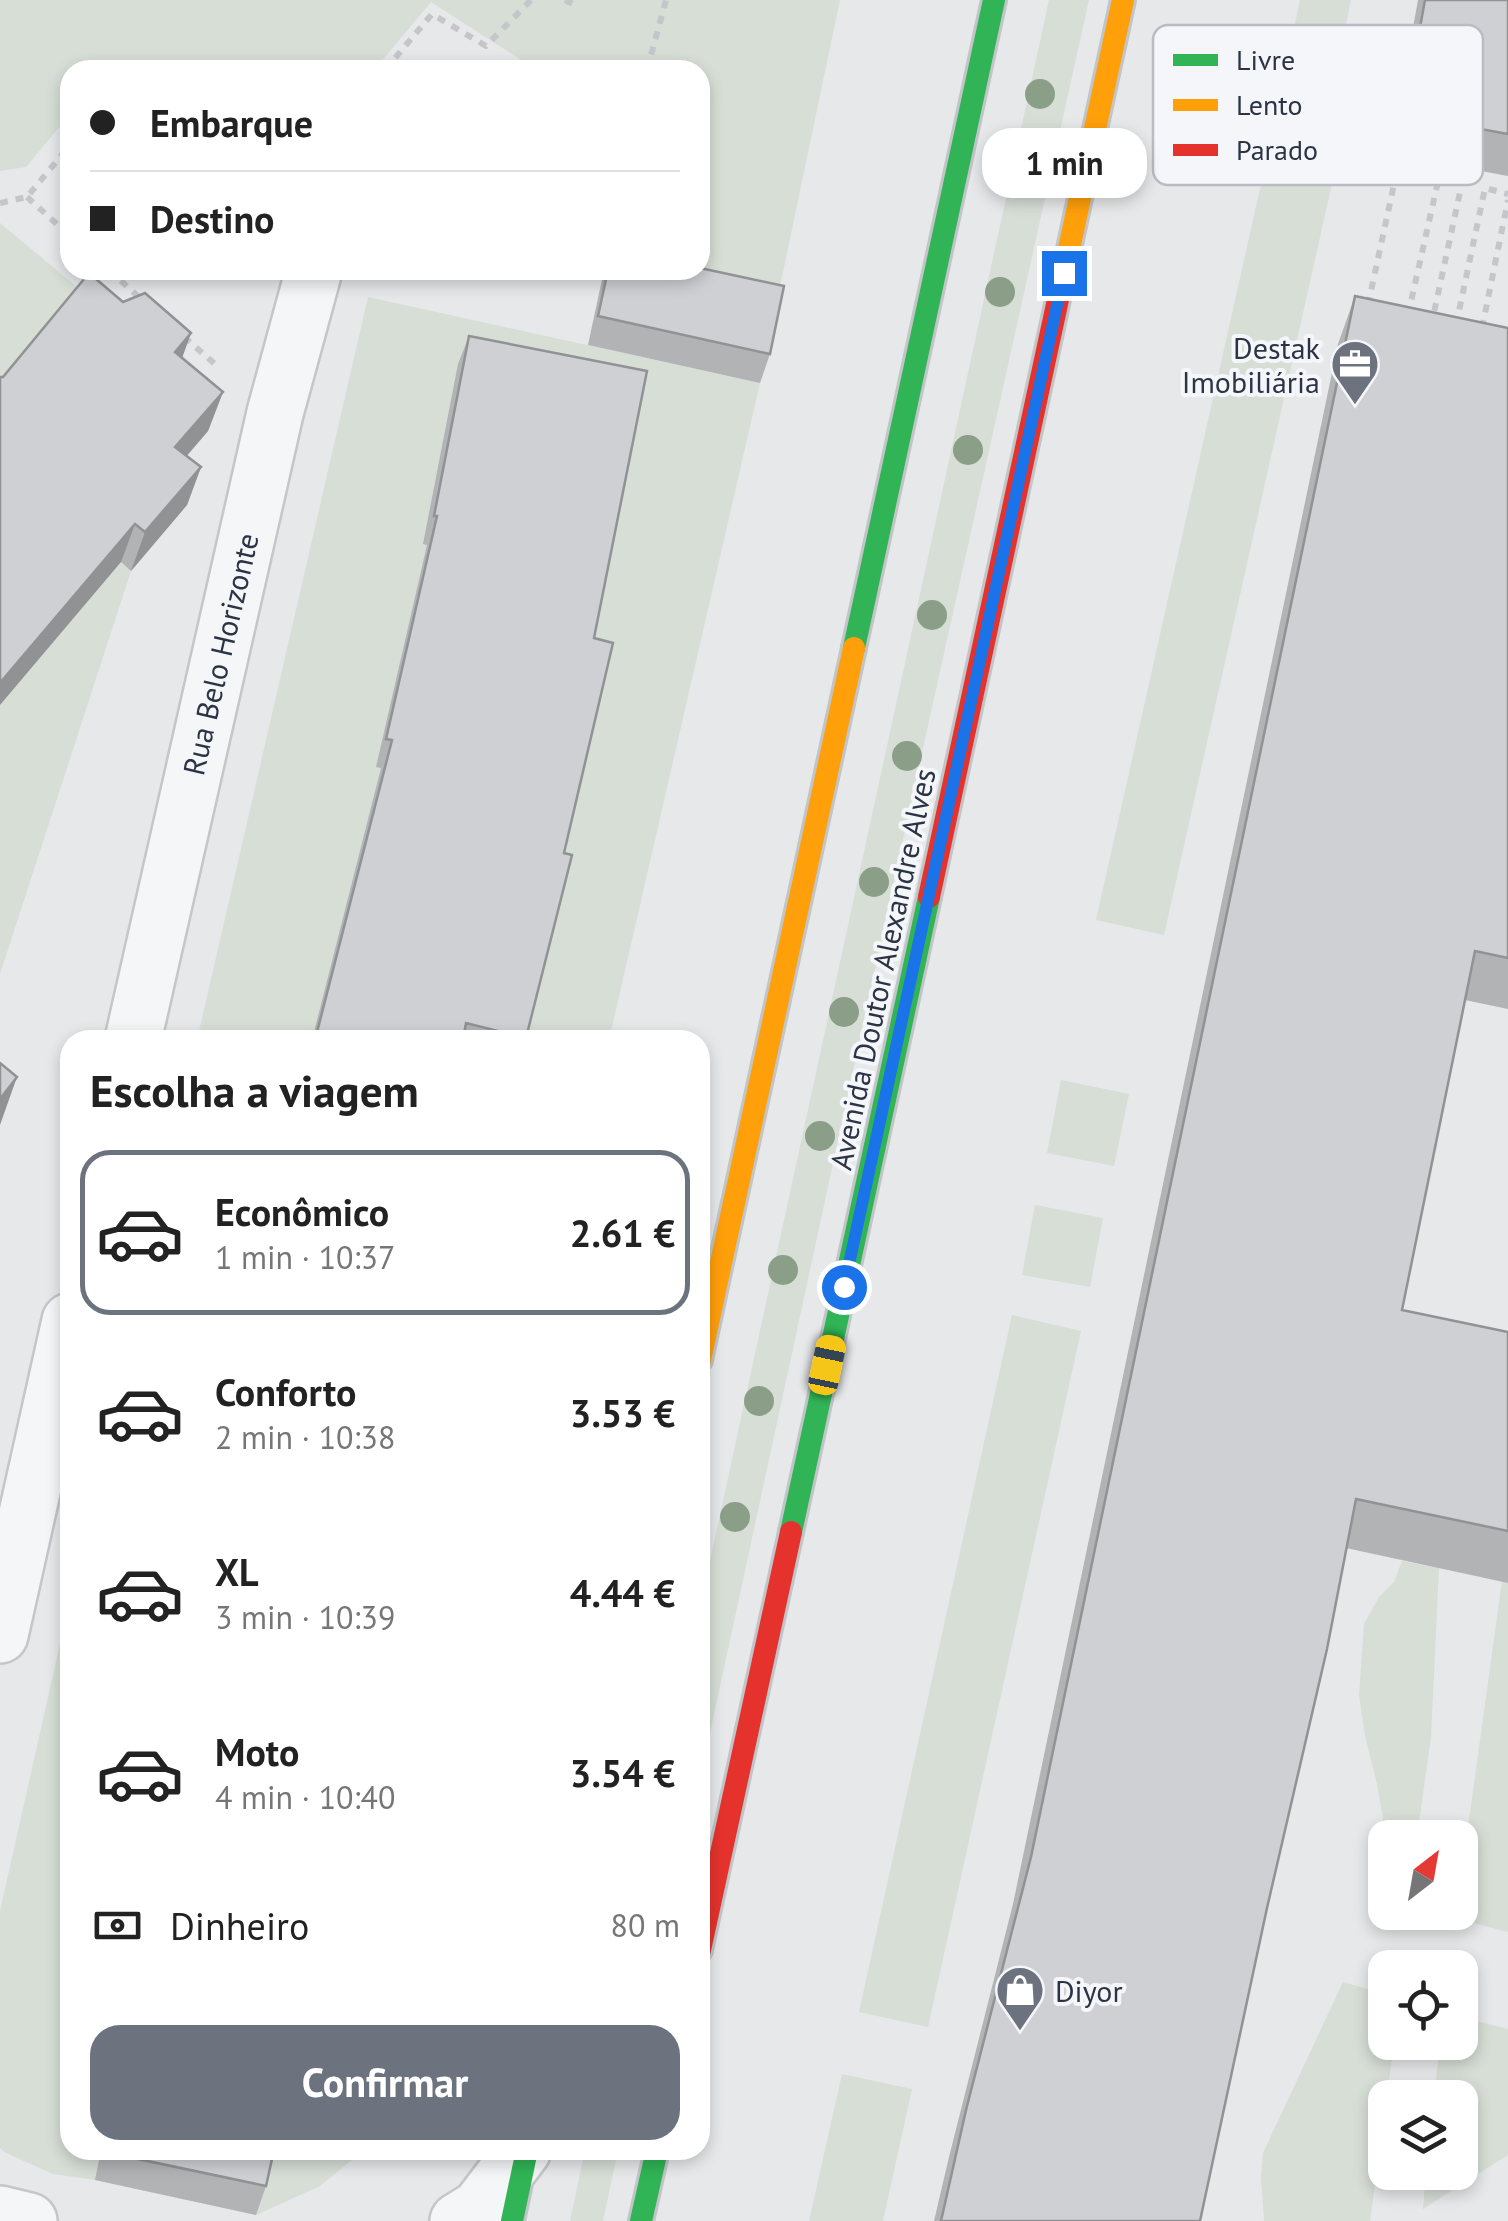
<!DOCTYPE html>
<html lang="pt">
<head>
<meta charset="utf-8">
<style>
  :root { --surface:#fff; --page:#f2f2f2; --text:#222; --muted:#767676; --line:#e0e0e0; --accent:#6c737f }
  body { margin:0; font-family:"PT Sans",sans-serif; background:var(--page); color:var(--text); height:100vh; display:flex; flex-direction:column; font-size:38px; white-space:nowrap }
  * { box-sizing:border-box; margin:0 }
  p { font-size:32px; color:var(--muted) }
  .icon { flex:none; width:55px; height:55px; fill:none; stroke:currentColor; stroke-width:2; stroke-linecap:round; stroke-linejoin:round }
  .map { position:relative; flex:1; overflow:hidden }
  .panel { position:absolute; left:60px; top:1030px; width:650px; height:1130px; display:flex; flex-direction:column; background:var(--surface); border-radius:30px; box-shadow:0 5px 15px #0003 }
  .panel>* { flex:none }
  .top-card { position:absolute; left:60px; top:60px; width:650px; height:220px; border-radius:30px; box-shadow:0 5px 15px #0003; display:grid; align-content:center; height:220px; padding:0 30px; background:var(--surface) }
  .needle { width:65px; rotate:31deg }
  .controls { position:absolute; left:1368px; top:1820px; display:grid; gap:20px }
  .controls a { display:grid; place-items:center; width:110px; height:110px; border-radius:20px; background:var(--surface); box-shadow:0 5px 15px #0003; font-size:50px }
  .end { position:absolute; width:45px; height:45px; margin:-22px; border:12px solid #1a73e8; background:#fff; box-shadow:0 0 0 5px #fff }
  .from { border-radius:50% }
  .bubble { position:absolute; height:70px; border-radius:30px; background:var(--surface); box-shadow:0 5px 15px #0003; font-size:32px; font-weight:700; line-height:70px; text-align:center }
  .car { position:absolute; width:30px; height:60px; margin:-30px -15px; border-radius:12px; box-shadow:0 0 8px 2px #0007; background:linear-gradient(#f5c518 24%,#345 0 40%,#f5c518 0 76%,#345 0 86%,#f5c518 0) }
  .top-card b { display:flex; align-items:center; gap:35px; height:95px; font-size:38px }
  .top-card b+b { border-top:2px solid var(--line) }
  .top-card i { width:25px; height:25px; background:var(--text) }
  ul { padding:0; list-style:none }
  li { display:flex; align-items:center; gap:30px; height:165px; margin:0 20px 15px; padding:0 10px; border:5px solid transparent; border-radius:30px }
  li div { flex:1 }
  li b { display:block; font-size:38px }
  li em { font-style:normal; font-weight:700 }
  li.current { border-color:var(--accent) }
  li>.icon { width:90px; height:90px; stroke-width:1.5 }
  h2 { padding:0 30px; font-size:45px; line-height:120px }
  .pay { display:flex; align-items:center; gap:25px; height:110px; padding:0 30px; font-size:38px }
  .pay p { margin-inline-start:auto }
  .action { display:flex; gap:20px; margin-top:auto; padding:20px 30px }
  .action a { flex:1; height:115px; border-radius:30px; background:var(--accent); color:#fff; font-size:40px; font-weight:700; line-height:115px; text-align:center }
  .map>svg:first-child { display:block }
  .green { fill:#d6ded6 }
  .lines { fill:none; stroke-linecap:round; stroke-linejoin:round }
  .street-casing { stroke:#c4c6c8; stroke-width:60 }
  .fast-casing { stroke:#c2c5c8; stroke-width:28 }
  .slow-casing { stroke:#c2c5c8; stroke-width:28 }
  .jam-casing { stroke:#c2c5c8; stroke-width:28 }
  .path { stroke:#c5c6ca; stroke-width:6; stroke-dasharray:8 8; stroke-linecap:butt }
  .street { stroke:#f5f6f7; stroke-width:55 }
  .fast { stroke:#30b455; stroke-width:22 }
  .slow { stroke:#ff9f0a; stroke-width:22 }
  .jam { stroke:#e5322d; stroke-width:22 }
  .tree { fill:#8a9e88 }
  .wall { fill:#b1b3b5 }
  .shaded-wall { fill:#909294 }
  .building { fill:#ced0d3; stroke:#909294; stroke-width:2.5 }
  .route { stroke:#1a73e8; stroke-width:12 }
  .labels { text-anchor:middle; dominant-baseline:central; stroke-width:8; stroke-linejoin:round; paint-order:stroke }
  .poi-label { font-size:30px; fill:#2b3445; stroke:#f4f6f9; text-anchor:end }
  .street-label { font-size:30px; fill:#2b3445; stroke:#f4f6f9 }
  .key { fill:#f4f6f9; stroke:#b8bcc3; stroke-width:2.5 }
  .key-label { font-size:28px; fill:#2b3445 }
</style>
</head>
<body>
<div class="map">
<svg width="1508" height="2221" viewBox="0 0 1508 2221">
  <rect width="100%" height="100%" fill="#e6e8ea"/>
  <g class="green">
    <path d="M0 0H840L774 315 601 278 603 270H700V70H537L431 2 374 70H111L109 68 107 70H70V114L26 167 0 171Z"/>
    <path d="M1049 0H1089L915 784 700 1779V1607Z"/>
    <path d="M1300 0H1351L1321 143 1272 132Z"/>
    <path d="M1266 162 1333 179 1164 935 1096 920Z"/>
    <path d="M0 223 131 332 0 403Z"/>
    <path d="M368 297 760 383 609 1040H197Z"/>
    <path d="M98 543 131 571 0 974V704Z"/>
    <path d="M1061 1080 1129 1094 1114 1166 1047 1153Z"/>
    <path d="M1035 1205 1103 1218 1090 1287 1022 1275Z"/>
    <path d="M1012 1315 1081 1331 928 2027 859 2012Z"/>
    <path d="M1402 1561 1439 1568 1431 1737 1417 1837H1386L1377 1784 1365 1736 1359 1695 1364 1624 1379 1597 1394 1582Z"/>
    <path d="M1502 1581 1508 1582V1932L1455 1918 1456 1913 1460 1912V1885Z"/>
    <path d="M70 1599V2150H360L358 2155 320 2186 256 2215 95 2180 53 2174 4 2152 0 2148V1911Z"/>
    <path d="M1343 1982 1385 1994V2042L1394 2043 1370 2221H1264L1261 2177 1263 2153Z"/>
    <path d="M1460 2017 1508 2029V2155L1423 2209 1426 2173 1460 2172V2098L1434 2097 1440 2043 1460 2042Z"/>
    <path d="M842 2074 912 2089 883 2221H809Z"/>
    <path d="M585 2150H618L603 2221H570Z"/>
  </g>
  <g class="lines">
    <g class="street-casing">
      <g id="street">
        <path d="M133 1040 275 413 314 270"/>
        <path d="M0 1635 70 1321"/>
        <path d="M0 2214 29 2221"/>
        <path d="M458 2221 479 2208 523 2150"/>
      </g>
    </g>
    <g class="fast-casing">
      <g id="fast">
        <path d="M854 648 994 0"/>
        <path d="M791 1532 929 897"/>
        <path d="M512 2221 527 2150"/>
        <path d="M641 2221 657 2150"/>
      </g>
    </g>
    <g class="slow-casing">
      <g id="slow">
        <path d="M1059 295 1123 0"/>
        <path d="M700 1360 854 648"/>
      </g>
    </g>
    <g class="jam-casing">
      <g id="jam">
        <path d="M929 897 1059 295"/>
        <path d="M700 1950 791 1532"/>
      </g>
    </g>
    <g class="path">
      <path d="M565 0 573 4 576 0"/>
      <path d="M385 70 432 14 486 46 531 0"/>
      <path d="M647 70 666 0"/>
      <path d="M27 197 70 236"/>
      <path d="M0 203 27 197 70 145"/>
      <path d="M109 270 141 299"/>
      <path d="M1368 305 1396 175"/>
      <path d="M1408 315 1439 177 1462 183 1433 317"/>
      <path d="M1456 325 1485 188 1508 194"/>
      <path d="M1482 328 1508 200"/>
      <path d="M184 337 216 365"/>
    </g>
    <use href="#street" class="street"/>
    <use href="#fast" class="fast"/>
    <use href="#slow" class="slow"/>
    <use href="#jam" class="jam"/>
  </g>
  <g class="tree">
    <circle cx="1040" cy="94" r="15"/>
    <circle cx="1000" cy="292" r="15"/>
    <circle cx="968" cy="450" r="15"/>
    <circle cx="932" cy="615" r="15"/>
    <circle cx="907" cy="756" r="15"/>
    <circle cx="874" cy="882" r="15"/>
    <circle cx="844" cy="1012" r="15"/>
    <circle cx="820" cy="1136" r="15"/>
    <circle cx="783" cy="1270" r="15"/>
    <circle cx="759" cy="1401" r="15"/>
    <circle cx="735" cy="1517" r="15"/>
  </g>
  <g class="wall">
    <path d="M1418 0H1508V176L1390 154Z"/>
    <path d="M604 270H700L770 354 760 383 588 345Z"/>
    <path d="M1355 296 1508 328V1009L1465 1000 1402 1310 1508 1332V1583L1346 1548 1267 1908 1200 2221H934L949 2157 1013 1904 1338 344Z"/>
    <path d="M123 302 191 333 182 358 223 392 208 431 187 456 201 467 187 505 131 571 121 562 3 377Z"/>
    <path d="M469 336 594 638 564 853 572 855 526 1040H312L381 768 376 767 427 545 423 544 458 364Z"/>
    <path d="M101 2150H274L266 2186 256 2215 95 2180Z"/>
  </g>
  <g class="shaded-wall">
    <path d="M191 333 177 372 175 352Z"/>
    <path d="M223 392 208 431 161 485 175 447Z"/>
    <path d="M201 467 187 505 131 571 145 532Z"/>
    <path d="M135 524 121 562 0 705V683Z"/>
    <path d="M17 1077 0 1125V1099Z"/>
  </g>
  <g class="building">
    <path d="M1425 0H1508V134L1404 115Z"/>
    <path d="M700 268 784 286 770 354 598 316 608 270H700Z"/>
    <path d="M89 273 123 302 145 293 191 333 175 352 223 392 175 447 201 467 145 532 135 524 0 683V377H3Z"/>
    <path d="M1355 296 1508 328V958L1475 951 1402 1310 1508 1332V1531L1356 1499 1327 1649 1267 1908 1200 2221H941L966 2110 1031 1857Z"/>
    <path d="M469 336 647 371 594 638 613 643 564 853 572 855 526 1038 466 1023 463 1040H315L392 740 386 739 437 516H434Z"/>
    <path d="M0 1063 17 1077 0 1099Z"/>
    <path d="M106 2150H274L266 2186 105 2152Z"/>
  </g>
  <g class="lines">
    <path class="route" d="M844 1287 1064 273"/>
  </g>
  <defs>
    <g id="office-pin" transform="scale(2.5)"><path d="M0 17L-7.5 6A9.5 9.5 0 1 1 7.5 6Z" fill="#6c737f" stroke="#f4f6f9"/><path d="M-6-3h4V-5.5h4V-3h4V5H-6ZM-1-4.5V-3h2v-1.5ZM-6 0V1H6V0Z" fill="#fff"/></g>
    <g id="shop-pin" transform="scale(2.5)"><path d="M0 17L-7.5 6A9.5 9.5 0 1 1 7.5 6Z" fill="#6c737f" stroke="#f4f6f9"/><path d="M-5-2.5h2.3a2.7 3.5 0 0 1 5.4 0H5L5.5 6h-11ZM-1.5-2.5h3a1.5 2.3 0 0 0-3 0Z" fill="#fff"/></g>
  </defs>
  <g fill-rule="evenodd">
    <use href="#office-pin" x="1355" y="364"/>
    <use href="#shop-pin" x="1020" y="1990"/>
  </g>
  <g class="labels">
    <g class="poi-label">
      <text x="1320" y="347">Destak<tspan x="1320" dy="34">Imobiliária</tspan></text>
      <text x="1055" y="1990" text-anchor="start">Diyor</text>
    </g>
    <g class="street-label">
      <text transform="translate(220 654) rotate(-77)">Rua Belo Horizonte</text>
      <text transform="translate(882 969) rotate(-78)">Avenida Doutor Alexandre Alves</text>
    </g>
  </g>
  <rect x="1153" y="25" width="330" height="160" rx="15" class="key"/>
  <rect x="1173" y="54" width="45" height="12" fill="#30b455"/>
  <rect x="1173" y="99" width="45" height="12" fill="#ff9f0a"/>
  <rect x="1173" y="144" width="45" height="12" fill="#e5322d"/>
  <g class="key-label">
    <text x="1236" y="70">Livre</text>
    <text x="1236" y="115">Lento</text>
    <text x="1236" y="160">Parado</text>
  </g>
</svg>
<div class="controls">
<a><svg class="needle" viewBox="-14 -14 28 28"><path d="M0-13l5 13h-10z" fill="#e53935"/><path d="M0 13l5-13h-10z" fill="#767676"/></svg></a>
<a><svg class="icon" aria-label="locate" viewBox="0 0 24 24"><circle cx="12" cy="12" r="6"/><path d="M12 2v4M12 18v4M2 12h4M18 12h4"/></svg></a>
<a><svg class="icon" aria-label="layers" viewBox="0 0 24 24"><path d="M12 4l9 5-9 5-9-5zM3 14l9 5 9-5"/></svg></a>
</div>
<i class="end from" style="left:844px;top:1287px"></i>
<i class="end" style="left:1064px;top:273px"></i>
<div class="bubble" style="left:982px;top:128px;width:165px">1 min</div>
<i class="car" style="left:827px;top:1365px;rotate:12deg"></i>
<div class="top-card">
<b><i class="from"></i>Embarque</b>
<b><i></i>Destino</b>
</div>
<section class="panel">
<h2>Escolha a viagem</h2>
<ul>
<li class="current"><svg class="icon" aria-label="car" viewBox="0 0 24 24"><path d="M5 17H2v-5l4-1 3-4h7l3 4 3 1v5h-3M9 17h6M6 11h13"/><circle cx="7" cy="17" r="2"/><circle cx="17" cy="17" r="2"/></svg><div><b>Econômico</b><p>1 min · 10:37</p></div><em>2.61 €</em></li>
<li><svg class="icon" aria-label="car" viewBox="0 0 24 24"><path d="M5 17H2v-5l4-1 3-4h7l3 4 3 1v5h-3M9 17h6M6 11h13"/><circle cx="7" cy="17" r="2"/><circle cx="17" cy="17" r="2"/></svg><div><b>Conforto</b><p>2 min · 10:38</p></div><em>3.53 €</em></li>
<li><svg class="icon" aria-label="car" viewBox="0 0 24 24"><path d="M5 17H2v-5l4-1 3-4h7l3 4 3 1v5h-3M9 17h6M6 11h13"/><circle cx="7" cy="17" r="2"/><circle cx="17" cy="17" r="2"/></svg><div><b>XL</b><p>3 min · 10:39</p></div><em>4.44 €</em></li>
<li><svg class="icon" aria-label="car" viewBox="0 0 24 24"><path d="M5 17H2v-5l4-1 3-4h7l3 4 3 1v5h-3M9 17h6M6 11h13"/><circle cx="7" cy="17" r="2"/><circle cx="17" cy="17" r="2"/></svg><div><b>Moto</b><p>4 min · 10:40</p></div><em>3.54 €</em></li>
</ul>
<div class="pay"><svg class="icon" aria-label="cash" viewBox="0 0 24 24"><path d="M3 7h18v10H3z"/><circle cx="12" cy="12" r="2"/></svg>Dinheiro<p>80 m</p></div>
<div class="action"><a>Confirmar</a></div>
</section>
</div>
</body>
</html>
